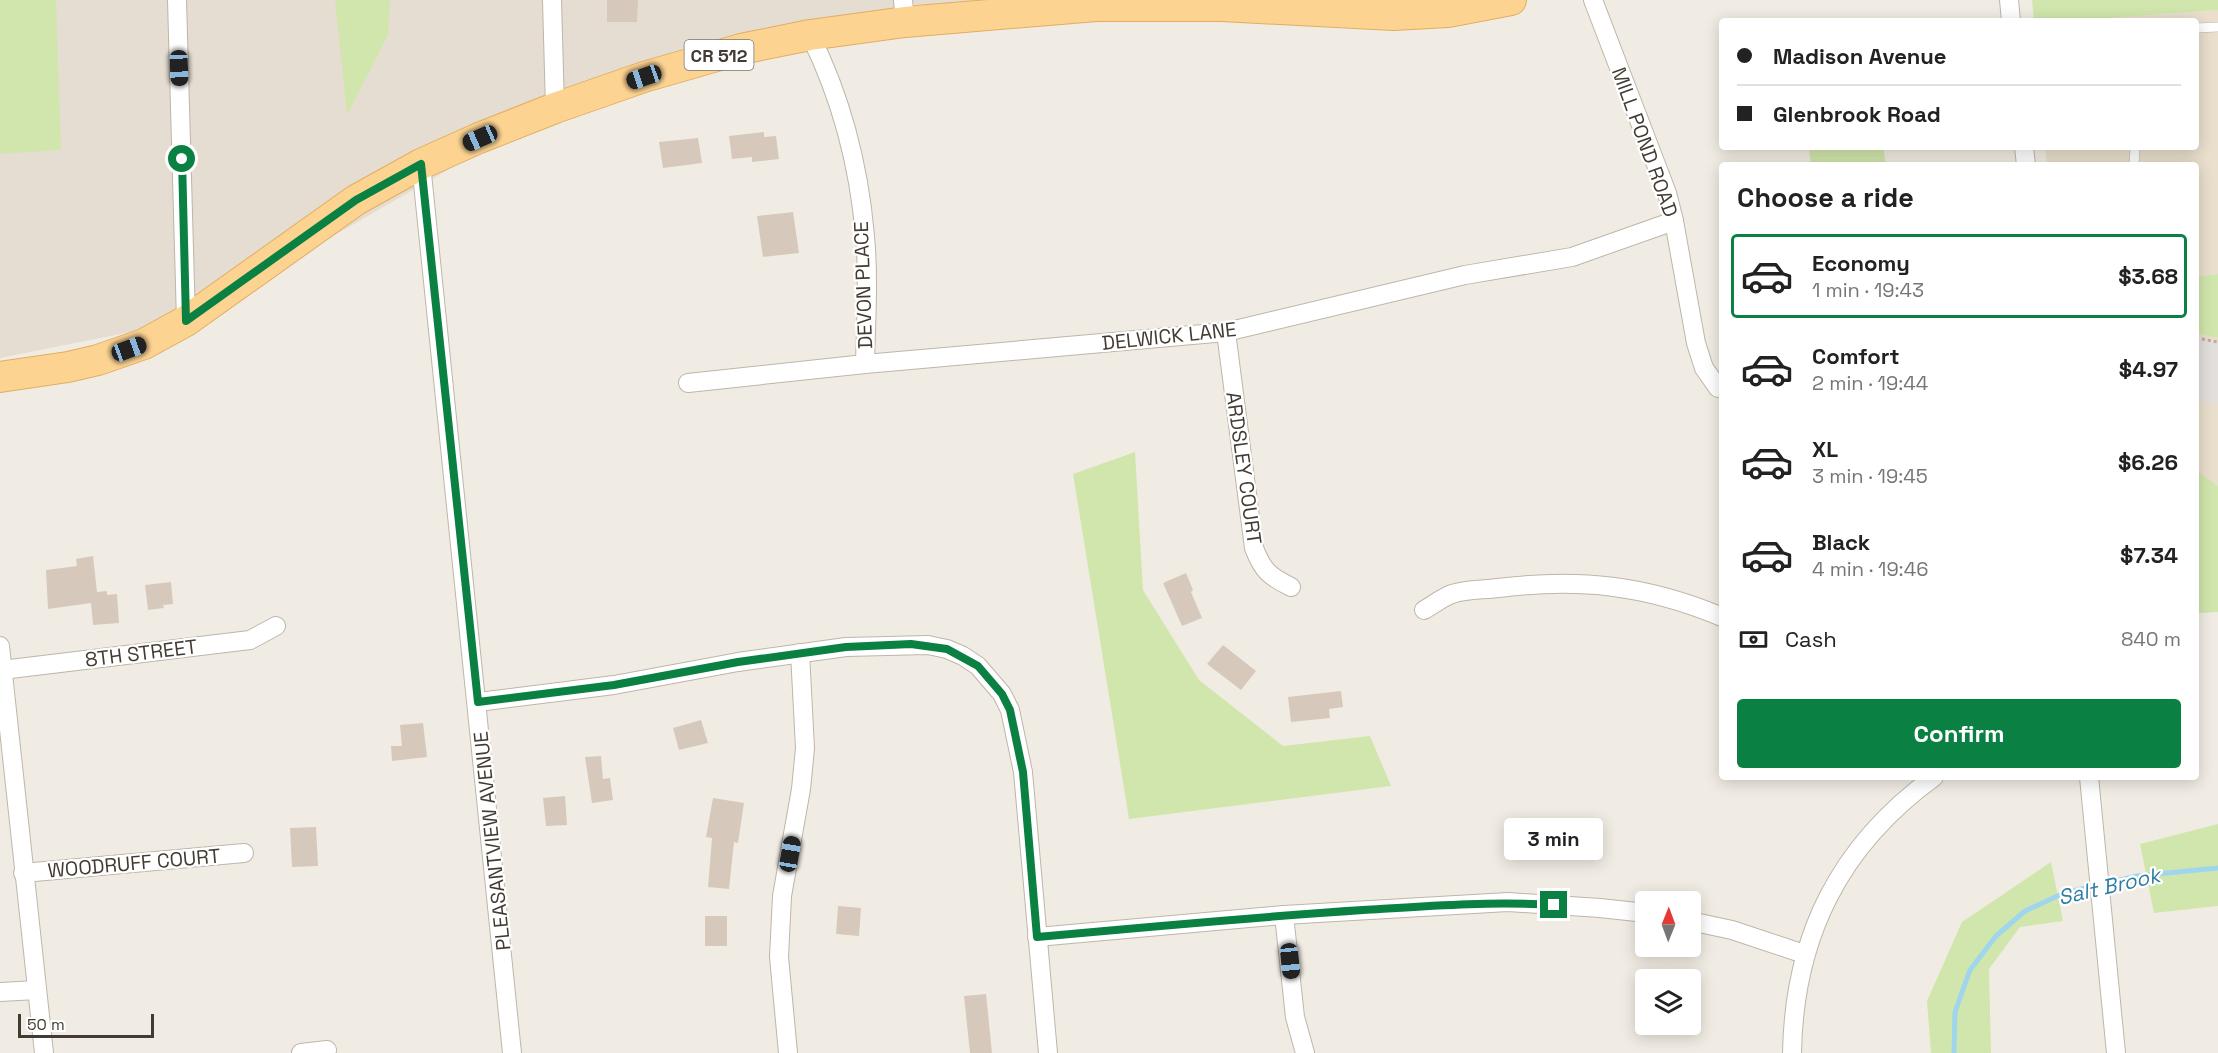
<!DOCTYPE html>
<html lang="en">
<head>
<meta charset="utf-8">
<style>
  :root { --surface:#fff; --page:#f6f6f6; --text:#222; --muted:#767676; --line:#e0e0e0; --accent:#0b8043 }
  body { margin:0; font-family:"Space Grotesk",sans-serif; background:var(--page); color:var(--text); height:100vh; display:flex; flex-direction:column; font-size:22px; white-space:nowrap }
  * { box-sizing:border-box; margin:0 }
  p { font-size:20px; color:var(--muted) }
  .icon { flex:none; width:33px; height:33px; fill:none; stroke:currentColor; stroke-width:2; stroke-linecap:round; stroke-linejoin:round }
  .map { position:relative; flex:1; overflow:hidden }
  .drawer { position:absolute; left:1719px; top:162px; width:480px; height:618px; display:flex; flex-direction:column; background:var(--surface); border-radius:6px; box-shadow:0 3px 15px #0003 }
  .drawer>* { flex:none }
  .top-card { position:absolute; left:1719px; top:18px; width:480px; height:132px; border-radius:6px; box-shadow:0 3px 15px #0003; display:grid; align-content:center; height:132px; padding:0 18px; background:var(--surface) }
  .needle { width:39px; rotate:1deg }
  .fabs { position:absolute; left:1635px; top:891px; display:grid; gap:12px }
  .fabs a { display:grid; place-items:center; width:66px; height:66px; border-radius:6px; background:var(--surface); box-shadow:0 3px 15px #0003; font-size:30px }
  .scale { position:absolute; left:18px; bottom:15px; width:136px; box-sizing:border-box; padding-left:6px; border:3px solid #433b33; border-top:0; font-size:16px; line-height:21px; white-space:nowrap; color:#433b33; -webkit-text-stroke:4px #fff; paint-order:stroke }
  .end { position:absolute; width:27px; height:27px; margin:-14px; border:8px solid #0b8043; background:#fff; box-shadow:0 0 0 3px #fff }
  .from { border-radius:50% }
  .bubble { position:absolute; height:42px; border-radius:6px; background:var(--surface); box-shadow:0 3px 15px #0003; font-size:20px; font-weight:700; line-height:42px; text-align:center }
  .car { position:absolute; width:18px; height:36px; margin:-18px -9px; border-radius:8px; box-shadow:0 0 4px 2px #0007; background:linear-gradient(#222 24%,#8ab4d8 0 40%,#222 0 76%,#8ab4d8 0 86%,#222 0) }
  .top-card b { display:flex; align-items:center; gap:21px; height:57px; font-size:22px }
  .top-card b+b { border-top:2px solid var(--line) }
  .top-card i { width:15px; height:15px; background:var(--text) }
  ul { padding:0; list-style:none }
  li { display:flex; align-items:center; gap:18px; height:84px; margin:0 12px 9px; padding:0 6px; border:3px solid transparent; border-radius:6px }
  li div { flex:1 }
  li b { display:block; font-size:22px }
  li em { font-style:normal; font-weight:700 }
  li.current { border-color:var(--accent) }
  li>.icon { width:54px; height:54px; stroke-width:1.5 }
  h2 { padding:0 18px; font-size:27px; line-height:72px }
  .pay { display:flex; align-items:center; gap:15px; height:66px; padding:0 18px; font-size:22px }
  .pay p { margin-inline-start:auto }
  .action { display:flex; gap:12px; margin-top:auto; padding:12px 18px }
  .action a { flex:1; height:69px; border-radius:6px; background:var(--accent); color:#fff; font-size:24px; font-weight:700; line-height:69px; text-align:center }
  .map>svg:first-child { display:block }
  .residential { fill:#e5ddd1 }
  .education { fill:#eadfcd }
  .green { fill:#d1e6ac }
  .parking { fill:#e2dfdc }
  .lines { fill:none; stroke-linecap:round; stroke-linejoin:round }
  .stream { stroke:#9fd6ee; stroke-width:5 }
  .building { fill:#d6c9bc }
  .service-casing { stroke:#bfb5a9; stroke-width:10 }
  .minor-casing { stroke:#bfb5a9; stroke-width:20 }
  .primary-casing { stroke:#e1ae61; stroke-width:32 }
  .path { stroke:#beac97; stroke-width:3; stroke-dasharray:3 3; stroke-linecap:butt }
  .service { stroke:#fff; stroke-width:9 }
  .minor { stroke:#fff; stroke-width:18 }
  .primary { stroke:#fcd391; stroke-width:30 }
  .route { stroke:#0b8043; stroke-width:8 }
  .labels { text-anchor:middle; dominant-baseline:central; stroke-width:4.5; stroke-linejoin:round; paint-order:stroke }
  .shield { fill:#fff; stroke:#7b7670; stroke-width:1.5 }
  .shield-label { font-size:18px; font-weight:bold; fill:#433b33 }
  .street-label { font-size:20px; fill:#433b33; stroke:#fff }
  .water-label { font-size:21px; font-style:italic; fill:#2e7da4; stroke:#fff }
</style>
</head>
<body>
<div class="map">
<svg width="2218" height="1053" viewBox="0 0 2218 1053">
  <rect width="100%" height="100%" fill="#f1ece3"/>
  <path class="residential" d="M0 0H1030L904 5 555 108 186 321 0 358Z"/>
  <path class="education" d="M2218 10V612L2196 613V165H2047L2045 147H2196V21H2067Z"/>
  <g class="green">
    <path d="M0 0H56L61 150 0 154Z"/>
    <path d="M335 0H390L388 35 347 115Z"/>
    <path d="M2032 0H2218V10L2067 21H2034Z"/>
    <path d="M1809 147H1883L1886 165H1811Z"/>
    <path d="M2218 274V338L2196 333V277Z"/>
    <path d="M1135 452 1143 590 1199 680 1283 746 1370 736 1391 786 1129 819 1073 474Z"/>
    <path d="M2196 470 2218 486V612L2196 613Z"/>
    <path d="M2218 824V906L2154 913 2140 844Z"/>
    <path d="M2051 862 2063 921 2020 927 1989 969 1991 1053H1931L1927 1001 1962 922Z"/>
  </g>
  <path class="parking" d="M2196 338 2218 342V404L2196 401Z"/>
  <g class="lines">
    <path class="stream" d="M1954 1053 1955 1012 1970 970 1996 936 2025 911 2064 893 2137 876 2218 868"/>
  </g>
  <g class="building">
    <path d="M607 0H638L637 22H607Z"/>
    <path d="M764 132V137L776 136 779 159 752 162V157L732 159 729 136Z"/>
    <path d="M698 138 702 163 663 168 659 142Z"/>
    <path d="M793 212 799 253 763 257 757 216Z"/>
    <path d="M93 556 97 592 107 591V595L117 594 119 623 93 625 91 603 48 609 46 570 77 566 76 559Z"/>
    <path d="M1186 573 1193 590 1191 592 1202 618 1182 626 1163 583Z"/>
    <path d="M171 582 173 604 163 605 164 608 148 610 145 585Z"/>
    <path d="M1223 645 1256 671 1241 690 1207 664Z"/>
    <path d="M1341 691 1343 707 1329 709 1330 718 1291 722 1288 697Z"/>
    <path d="M701 720 708 743 679 750 673 728Z"/>
    <path d="M423 723 427 757 392 761 391 746H402L400 725Z"/>
    <path d="M601 756 603 779 610 778 613 800 592 803 585 757Z"/>
    <path d="M565 796 567 825 546 826 543 798Z"/>
    <path d="M713 798 744 803 738 843 734 842 729 889 708 887 712 838 706 837Z"/>
    <path d="M316 827 318 866 292 867 290 828Z"/>
    <path d="M838 906 861 908 859 936 836 934Z"/>
    <rect x="705" y="916" width="22" height="30"/>
    <path d="M986 994 992 1053H970L964 996Z"/>
  </g>
  <g class="lines">
    <g class="service-casing">
      <g id="service">
        <path d="M2196 28 2218 27"/>
        <path d="M2134 165 2135 147"/>
      </g>
    </g>
    <g class="minor-casing">
      <g id="minor">
        <path d="M177 0 186 321"/>
        <path d="M552 0 555 108"/>
        <path d="M903 0 905 22"/>
        <path d="M1593 0 1667 193 1674 221 1696 343 1704 368 1718 388"/>
        <path d="M2009 0 2011 21"/>
        <path d="M810 35C841 97 859 167 865 236 869 278 866 322 865 364"/>
        <path d="M2024 147 2026 165"/>
        <path d="M421 164 512 1053"/>
        <path d="M1226 332 1254 548C1263 571 1269 576 1291 587"/>
        <path d="M688 383 865 364 1226 332 1465 275 1572 257 1674 221"/>
        <path d="M1424 610C1433 605 1443 597 1452 594 1465 589 1484 590 1498 588 1579 578 1646 585 1722 617"/>
        <path d="M0 646 44 1053"/>
        <path d="M2 670 250 640 276 626"/>
        <path d="M478 702 614 685 738 662 846 647 928 645 947 649 963 656 978 666 1002 694 1010 710 1023 772 1048 1053"/>
        <path d="M2089 777 2116 1053"/>
        <path d="M23 873 244 853"/>
        <path d="M1284 915 1295 1017 1305 1053"/>
        <path d="M1690 921 1732 930 1804 954"/>
        <path d="M1037 937 1284 915 1508 902 1600 908 1646 913"/>
        <path d="M0 992 37 990"/>
        <path d="M301 1053 327 1050"/>
        <path d="M788 1053 779 957 782 896 801 789 805 748 800 653"/>
        <path d="M1792 1053C1794 937 1839 846 1934 777"/>
      </g>
    </g>
    <g class="primary-casing">
      <path id="primary" d="M0 377 68 367 98 360 144 344 186 321 356 200 421 164 479 138 555 108 644 77 741 49 810 35 905 22 1096 6H1222L1393 15 1448 12 1511 0"/>
    </g>
    <path class="path" d="M2196 338 2218 342"/>
    <use href="#service" class="service"/>
    <use href="#minor" class="minor"/>
    <use href="#primary" class="primary"/>
  </g>
  <g class="lines">
    <path class="route" d="M182 159 186 321 356 200 421 164 478 702 614 685 738 662 846 647 911 644 947 649 978 666 1002 694 1010 710 1023 772 1037 937C1146 927 1255 917 1363 910 1427 906 1490 901 1554 905"/>
  </g>
  <g class="labels">
    <rect class="shield" x="684.5" y="40" width="69" height="30" rx="4.5"/>
    <g class="shield-label">
      <text x="719" y="55">CR 512</text>
    </g>
    <g class="street-label">
      <text transform="translate(1645 142) rotate(70)">MILL POND ROAD</text>
      <text transform="translate(863 285) rotate(-92)">DEVON PLACE</text>
      <text transform="translate(1169 336) rotate(-6)">DELWICK LANE</text>
      <text transform="translate(1244 468) rotate(82)">ARDSLEY COURT</text>
      <text transform="translate(141 653) rotate(-7)">8TH STREET</text>
      <text transform="translate(492 841) rotate(-96)">PLEASANTVIEW AVENUE</text>
      <text transform="translate(134 863) rotate(-5)">WOODRUFF COURT</text>
    </g>
    <g class="water-label">
      <text transform="translate(2109 886) rotate(-13)">Salt Brook</text>
    </g>
  </g>
</svg>
<div class="fabs">
<a><svg class="needle" viewBox="-14 -14 28 28"><path d="M0-13l5 13h-10z" fill="#e53935"/><path d="M0 13l5-13h-10z" fill="#767676"/></svg></a>
<a><svg class="icon" aria-label="layers" viewBox="0 0 24 24"><path d="M12 4l9 5-9 5-9-5zM3 14l9 5 9-5"/></svg></a>
</div>
<div class="scale">50 m</div>
<i class="end from" style="left:182px;top:159px"></i>
<i class="end" style="left:1554px;top:905px"></i>
<div class="bubble" style="left:1504px;top:818px;width:99px">3 min</div>
<i class="car" style="left:179px;top:68px;rotate:178deg"></i>
<i class="car" style="left:644px;top:77px;rotate:251deg"></i>
<i class="car" style="left:480px;top:138px;rotate:246deg"></i>
<i class="car" style="left:129px;top:349px;rotate:70deg"></i>
<i class="car" style="left:790px;top:854px;rotate:10deg"></i>
<i class="car" style="left:1290px;top:961px;rotate:174deg"></i>
<div class="top-card">
<b><i class="from"></i>Madison Avenue</b>
<b><i></i>Glenbrook Road</b>
</div>
<section class="drawer">
<h2>Choose a ride</h2>
<ul>
<li class="current"><svg class="icon" aria-label="car" viewBox="0 0 24 24"><path d="M5 17H2v-5l4-1 3-4h7l3 4 3 1v5h-3M9 17h6M6 11h13"/><circle cx="7" cy="17" r="2"/><circle cx="17" cy="17" r="2"/></svg><div><b>Economy</b><p>1 min · 19:43</p></div><em>$3.68</em></li>
<li><svg class="icon" aria-label="car" viewBox="0 0 24 24"><path d="M5 17H2v-5l4-1 3-4h7l3 4 3 1v5h-3M9 17h6M6 11h13"/><circle cx="7" cy="17" r="2"/><circle cx="17" cy="17" r="2"/></svg><div><b>Comfort</b><p>2 min · 19:44</p></div><em>$4.97</em></li>
<li><svg class="icon" aria-label="car" viewBox="0 0 24 24"><path d="M5 17H2v-5l4-1 3-4h7l3 4 3 1v5h-3M9 17h6M6 11h13"/><circle cx="7" cy="17" r="2"/><circle cx="17" cy="17" r="2"/></svg><div><b>XL</b><p>3 min · 19:45</p></div><em>$6.26</em></li>
<li><svg class="icon" aria-label="car" viewBox="0 0 24 24"><path d="M5 17H2v-5l4-1 3-4h7l3 4 3 1v5h-3M9 17h6M6 11h13"/><circle cx="7" cy="17" r="2"/><circle cx="17" cy="17" r="2"/></svg><div><b>Black</b><p>4 min · 19:46</p></div><em>$7.34</em></li>
</ul>
<div class="pay"><svg class="icon" aria-label="cash" viewBox="0 0 24 24"><path d="M3 7h18v10H3z"/><circle cx="12" cy="12" r="2"/></svg>Cash<p>840 m</p></div>
<div class="action"><a>Confirm</a></div>
</section>
</div>
</body>
</html>
